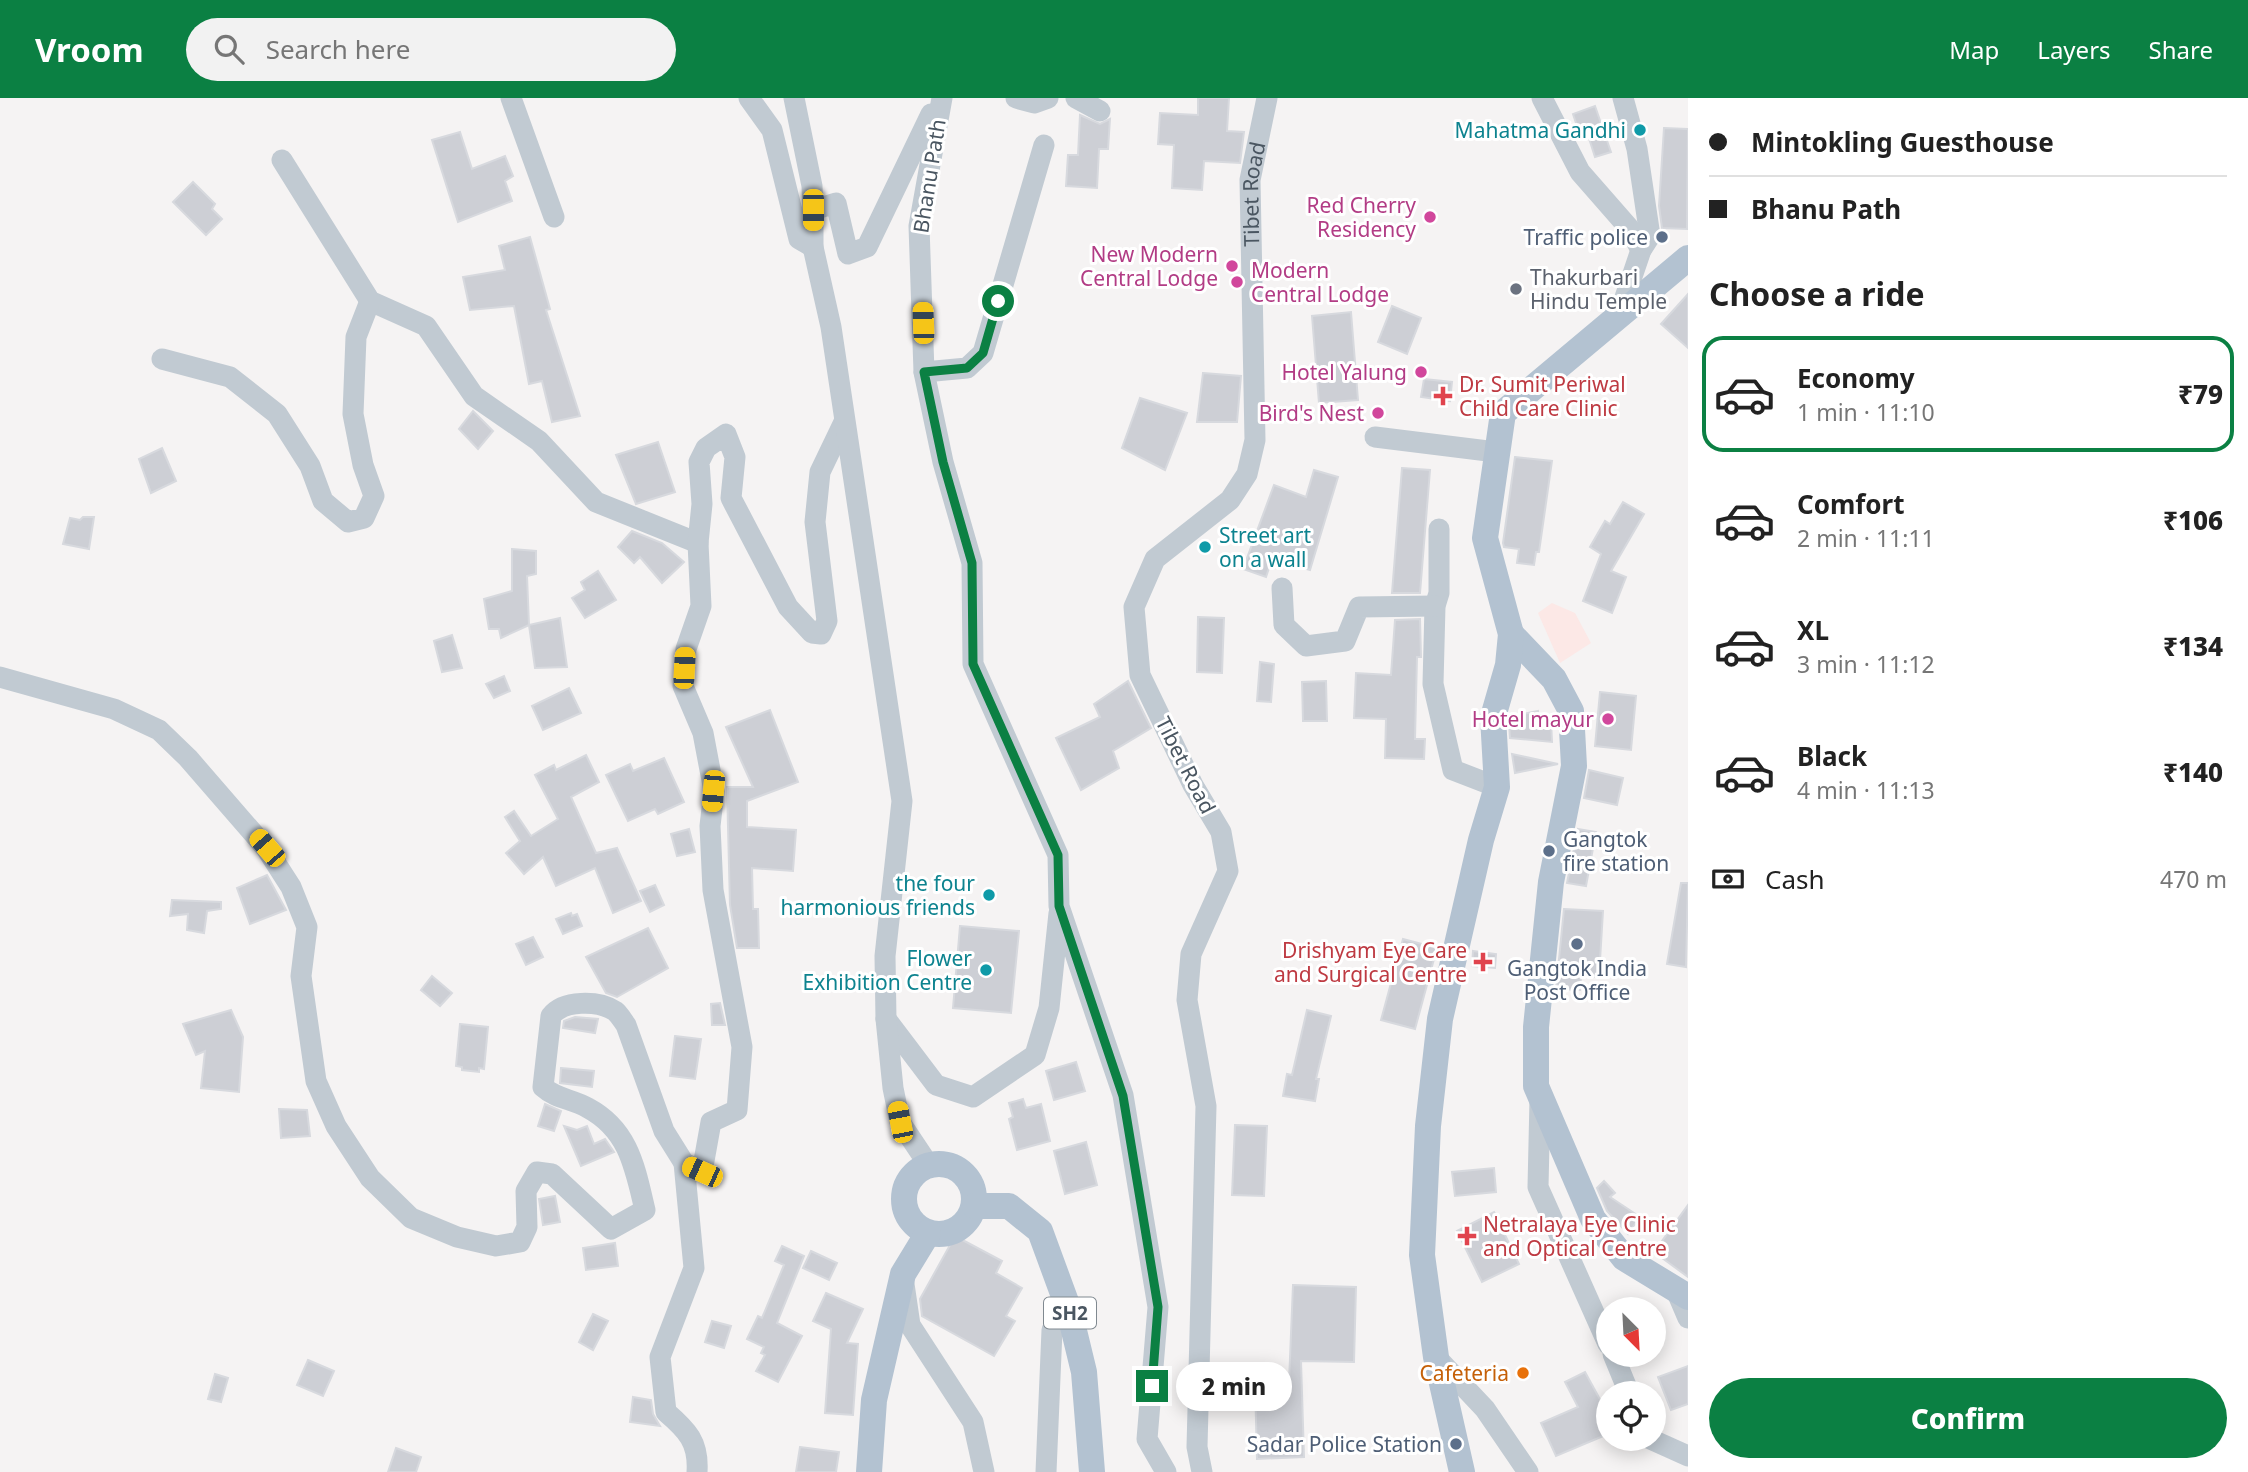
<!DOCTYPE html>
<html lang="en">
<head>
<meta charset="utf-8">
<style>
  :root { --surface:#fff; --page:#f2f2f2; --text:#222; --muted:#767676; --line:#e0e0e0; --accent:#0b8043 }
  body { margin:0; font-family:"Noto Sans",sans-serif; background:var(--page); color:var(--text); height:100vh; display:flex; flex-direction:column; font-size:26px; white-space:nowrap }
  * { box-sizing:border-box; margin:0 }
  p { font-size:23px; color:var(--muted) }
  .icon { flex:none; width:38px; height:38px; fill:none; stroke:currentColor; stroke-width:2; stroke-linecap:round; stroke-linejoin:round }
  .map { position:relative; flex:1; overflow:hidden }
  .side { display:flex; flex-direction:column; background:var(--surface); width:560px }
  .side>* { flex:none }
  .top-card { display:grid; align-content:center; height:154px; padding:0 21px; background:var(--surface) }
  .needle { width:46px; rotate:156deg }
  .controls { position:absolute; left:1596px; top:1199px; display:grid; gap:14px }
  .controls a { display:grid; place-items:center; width:70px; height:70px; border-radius:50%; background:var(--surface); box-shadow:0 4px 18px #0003; font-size:35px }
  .end { position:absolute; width:32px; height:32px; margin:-16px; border:9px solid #0b8043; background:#fff; box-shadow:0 0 0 4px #fff }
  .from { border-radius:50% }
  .bubble { position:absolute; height:49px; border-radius:24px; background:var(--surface); box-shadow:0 4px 18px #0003; font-size:23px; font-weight:800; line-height:49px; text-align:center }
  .car { position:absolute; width:21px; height:42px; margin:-21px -10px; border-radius:9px; box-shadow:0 0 5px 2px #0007; background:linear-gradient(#f5c518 24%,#345 0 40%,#f5c518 0 76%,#345 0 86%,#f5c518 0) }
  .top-card b { display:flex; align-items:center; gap:24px; height:66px; font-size:26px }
  .top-card b+b { border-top:2px solid var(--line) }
  .top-card i { width:18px; height:18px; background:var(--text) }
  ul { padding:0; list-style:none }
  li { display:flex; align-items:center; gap:21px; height:116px; margin:0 14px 10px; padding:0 7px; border:4px solid transparent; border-radius:21px }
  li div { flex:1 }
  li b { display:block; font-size:26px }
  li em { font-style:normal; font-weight:800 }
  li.current { border-color:var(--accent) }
  li>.icon { width:63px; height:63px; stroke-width:1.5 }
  h2 { padding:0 21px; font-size:32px; line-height:84px }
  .pay { display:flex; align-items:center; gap:18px; height:77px; padding:0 21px; font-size:26px }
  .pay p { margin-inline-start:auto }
  .primary-button { display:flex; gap:14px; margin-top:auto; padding:14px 21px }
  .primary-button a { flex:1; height:80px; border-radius:42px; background:var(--accent); color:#fff; font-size:28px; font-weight:800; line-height:80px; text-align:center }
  header { display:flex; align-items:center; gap:42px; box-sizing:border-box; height:98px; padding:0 35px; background:var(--accent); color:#fff }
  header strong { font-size:33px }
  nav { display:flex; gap:38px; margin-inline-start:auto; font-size:24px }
  .search { width:490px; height:63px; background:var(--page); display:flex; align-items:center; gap:18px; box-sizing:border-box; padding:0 24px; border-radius:38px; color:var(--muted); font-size:26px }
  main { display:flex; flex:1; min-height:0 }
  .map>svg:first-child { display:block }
  .medical { fill:#fce8e6 }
  .building { fill:#cdcfd5; stroke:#d7d9de; stroke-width:2 }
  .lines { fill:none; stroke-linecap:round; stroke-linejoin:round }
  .minor { stroke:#c1cad2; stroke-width:21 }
  .major { stroke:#b3c2d1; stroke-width:26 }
  .route { stroke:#0b8043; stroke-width:9 }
  .culture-dot { fill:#0f9aa8; stroke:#fff; stroke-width:2.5 }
  .hotel-dot { fill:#d1479c; stroke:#fff; stroke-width:2.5 }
  .service-dot { fill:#5c6f8a; stroke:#fff; stroke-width:2.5 }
  .worship-dot { fill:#6b7280; stroke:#fff; stroke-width:2.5 }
  .health-dot { fill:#e0444e; stroke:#fff; stroke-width:2.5 }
  .food-dot { fill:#e8710a; stroke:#fff; stroke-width:2.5 }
  .labels { text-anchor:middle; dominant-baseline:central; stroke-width:6; stroke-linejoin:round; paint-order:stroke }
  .shield { fill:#fff; stroke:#808990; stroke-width:2 }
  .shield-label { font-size:19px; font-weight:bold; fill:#4a5661 }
  .culture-label { font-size:21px; fill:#0d838f; stroke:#fff; text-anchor:end }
  .street-label { font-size:21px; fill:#4a5661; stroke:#fff }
  .hotel-label { font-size:21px; fill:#b23c85; stroke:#fff; text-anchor:end }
  .service-label { font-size:21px; fill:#4e5e75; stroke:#fff; text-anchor:end }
  .worship-label { font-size:21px; fill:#5b616d; stroke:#fff; text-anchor:start }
  .health-label { font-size:21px; fill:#be3a42; stroke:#fff; text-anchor:start }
  .food-label { font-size:21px; fill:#c56008; stroke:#fff; text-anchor:end }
</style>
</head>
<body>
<header>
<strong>Vroom</strong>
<div class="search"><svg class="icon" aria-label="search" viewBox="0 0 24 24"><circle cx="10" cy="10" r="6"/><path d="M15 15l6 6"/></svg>Search here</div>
<nav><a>Map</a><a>Layers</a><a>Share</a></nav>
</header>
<main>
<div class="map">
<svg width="1688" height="1374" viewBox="0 0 1688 1374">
  <rect width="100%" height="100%" fill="#f5f3f3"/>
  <path class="medical" d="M1552 505 1575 515 1591 545 1560 565 1538 515Z"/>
  <g class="building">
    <path d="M1198 0H1229L1227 33 1244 34 1240 65 1204 63 1202 92 1172 90 1174 47 1158 46 1160 15 1198 17Z"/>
    <path d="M1595 8 1611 54 1595 59 1585 28 1578 31 1573 16Z"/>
    <path d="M1080 17 1100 26 1110 21 1108 51H1099L1097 90 1066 88 1068 57H1078Z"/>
    <path d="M1664 30 1688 31 1687 131 1662 130 1659 108Z"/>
    <path d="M460 34 472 71 505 58 513 78 505 83 512 103 458 124 432 42Z"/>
    <path d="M193 84 215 106 212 111 222 121 206 137 173 104Z"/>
    <path d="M530 139 550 211 546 212 580 318 552 324 542 283 529 286 514 208 470 212 463 179 505 172 499 148Z"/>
    <path d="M1688 196V250L1661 226Z"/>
    <path d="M1392 208 1421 220 1407 256 1378 244Z"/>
    <path d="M1351 214 1358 302 1319 305 1312 218Z"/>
    <path d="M1203 275 1241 278 1237 324H1197Z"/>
    <path d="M1424 281 1452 284 1450 303 1421 299Z"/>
    <path d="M1140 300 1187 315 1165 372 1122 350Z"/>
    <path d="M473 313 493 333 478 351 459 331Z"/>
    <path d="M658 344 675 394 636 406 616 357Z"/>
    <path d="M162 350 176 383 151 395 139 361Z"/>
    <path d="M1515 359 1552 363 1539 454H1536L1534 467 1517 465 1519 451 1504 449 1503 445Z"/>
    <path d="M1402 370 1430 372 1420 495H1392Z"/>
    <path d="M1314 372 1338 379 1310 472 1272 461 1266 479 1243 471 1274 387 1306 399Z"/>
    <path d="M1623 404 1644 416 1611 473 1626 479 1612 515 1583 503 1601 456 1590 449 1605 423 1610 426Z"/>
    <path d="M83 419H94L89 451 63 446 70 420 80 422Z"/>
    <path d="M632 433 662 445 684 464 662 485 640 459 634 465 618 449Z"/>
    <path d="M512 451 536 453V476L527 478 529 527 501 540 499 531H489L484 501 512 493Z"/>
    <path d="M598 473 616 502 585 520 572 500 585 492 581 484Z"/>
    <path d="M1198 519 1224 520 1222 575 1197 574Z"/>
    <path d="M560 520 567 569 535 570 529 527Z"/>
    <path d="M1420 521 1421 559H1417L1415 641H1425L1424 661 1385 660 1386 621 1354 620 1356 575 1391 577 1395 522Z"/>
    <path d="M452 537 462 570 442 574 434 543Z"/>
    <path d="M1260 564 1274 566 1271 604 1257 603Z"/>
    <path d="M504 578 510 593 494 600 486 586Z"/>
    <path d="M1128 583 1151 630 1113 653 1119 670 1081 692 1056 640 1100 619 1094 606Z"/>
    <path d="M1326 583 1327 623H1303L1302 584Z"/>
    <path d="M569 590 581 615 543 632 532 608Z"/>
    <path d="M1600 594 1636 598 1631 652 1595 648Z"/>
    <path d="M770 612 798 684 747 703V729L796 732 793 773 752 770 753 811H758L759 850H737L730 807 727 689H753L726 629Z"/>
    <path d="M1538 613 1539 623 1551 622 1552 644 1510 640 1509 626H1517L1518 617Z"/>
    <path d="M1512 656 1558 666 1515 675Z"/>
    <path d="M586 657 599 684 571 699 596 755 617 750 641 803 613 815 595 770 556 788 543 759 524 776 506 755 520 743 505 719 514 713 531 738 558 721 535 677 554 667 556 672Z"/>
    <path d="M664 660 684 704 658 716 655 711 628 723 606 677 630 666 633 673Z"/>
    <path d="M1589 672 1623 680 1617 707 1584 700Z"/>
    <path d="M689 731 695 754 677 758 671 736Z"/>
    <path d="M1578 731 1596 734 1586 788 1567 785Z"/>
    <path d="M267 777 286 812 250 826 237 790Z"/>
    <path d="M1681 785H1688L1686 869 1667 866Z"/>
    <path d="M655 787 664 807 650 814 640 793Z"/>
    <path d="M172 802 221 804V811L207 813 204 835 187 832 188 816 170 818Z"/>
    <path d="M1564 811 1603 813 1599 879 1581 878 1580 892 1556 891Z"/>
    <path d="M571 815 572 818 577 816 582 828 563 836 556 821Z"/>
    <path d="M960 828 1019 833 1011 915 953 910Z"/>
    <path d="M648 830 668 870 617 899 606 895 586 859Z"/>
    <path d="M533 839 543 859 526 867 516 846Z"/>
    <path d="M1403 841 1437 850 1415 931 1381 922Z"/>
    <path d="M1473 853 1496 856 1495 870 1472 868Z"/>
    <path d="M432 878 452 895 440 908 421 892Z"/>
    <path d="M720 905 725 927H712L711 906Z"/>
    <path d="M231 912 243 939 239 994 201 990 205 953 196 957 183 926Z"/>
    <path d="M1307 912 1331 918 1316 981H1319L1315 1003 1283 998 1287 976 1292 977Z"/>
    <path d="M575 919 598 921 595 935 563 930 564 923Z"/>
    <path d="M460 926 488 929 484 971 479 970V974L462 972V969L456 968Z"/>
    <path d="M675 938 701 941 695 981 670 978Z"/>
    <path d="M1076 964 1085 993 1054 1002 1046 973Z"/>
    <path d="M561 970 594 973 592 989 560 985Z"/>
    <path d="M1023 1001 1026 1010 1041 1006 1050 1043 1017 1052 1009 1021 1013 1019 1009 1005Z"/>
    <path d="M545 1006 561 1013 554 1033 538 1028Z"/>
    <path d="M279 1011 307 1012 310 1038 281 1040Z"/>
    <path d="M1235 1027 1267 1028 1264 1098 1232 1097Z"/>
    <path d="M564 1028 577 1032 587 1028 594 1046 605 1041 614 1054 581 1068Z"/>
    <path d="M1086 1044 1097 1087 1065 1096 1054 1053Z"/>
    <path d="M1494 1070 1496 1094 1455 1098 1452 1074Z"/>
    <path d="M1604 1083 1615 1095 1610 1099 1640 1119 1628 1136 1607 1113 1597 1090Z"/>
    <path d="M555 1098 560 1124 543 1127 539 1101Z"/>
    <path d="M1688 1107V1179L1654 1154Z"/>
    <path d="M1494 1114 1519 1166 1482 1184 1457 1133Z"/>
    <path d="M955 1138 1002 1163 996 1175 1022 1190 1006 1218 1015 1223 994 1258 922 1218 920 1201Z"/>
    <path d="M615 1145 618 1168 586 1172 583 1150Z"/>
    <path d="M782 1148 804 1158 777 1225 802 1238 778 1284 756 1273 765 1257 761 1255 764 1249 747 1241 758 1218 762 1220 784 1167 775 1163Z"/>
    <path d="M811 1153 837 1165 829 1182 803 1170Z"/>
    <path d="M1293 1187 1356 1189 1354 1264 1301 1263 1304 1359 1257 1361 1255 1285 1289 1284Z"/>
    <path d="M826 1195 863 1211 847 1245 858 1246 853 1317 825 1315 831 1231 813 1223Z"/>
    <path d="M593 1216 608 1223 593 1252 579 1244Z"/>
    <path d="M712 1223 731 1228 724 1250 705 1244Z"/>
    <path d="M308 1262 334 1273 323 1298 297 1287Z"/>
    <path d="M1688 1268V1306L1671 1312 1658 1279Z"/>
    <path d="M1585 1274 1608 1316V1336L1556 1358 1541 1325 1578 1309 1565 1284Z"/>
    <path d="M215 1276 228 1280 221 1304 208 1301Z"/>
    <path d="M633 1299 651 1302 653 1316 660 1328 630 1324Z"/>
    <path d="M800 1349 839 1354 836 1374H796Z"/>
    <path d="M396 1350 421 1359 416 1374H388Z"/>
  </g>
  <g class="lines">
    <g class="minor">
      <path d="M511 0 554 119"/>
      <path d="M749 0 772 32 799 141 813 149"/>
      <path d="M794 0 812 88 813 112"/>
      <path d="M942 0 919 128 924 274 943 364 972 465 973 566 1058 757 1059 808 1123 997 1158 1209 1147 1341 1166 1374"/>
      <path d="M1016 0 1034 5 1048 0"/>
      <path d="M1076 0 1100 13"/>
      <path d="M1542 0 1580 74 1629 130 1641 152"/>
      <path d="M282 62 370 203 426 228 474 298 539 343 596 404 698 445"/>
      <path d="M1618 220 1641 152 1650 138 1637 51 1623 0"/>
      <path d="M162 261 230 279 277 316 310 368 323 403 348 424 364 420 374 398 363 367 353 316 356 239 370 203"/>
      <path d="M924 274 967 270 983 255 1044 47"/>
      <path d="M1375 339 1496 354"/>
      <path d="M1439 431V495L1435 508 1433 586 1453 672 1497 689"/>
      <path d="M1282 490 1284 527 1306 548 1345 543 1359 509 1435 508"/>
      <path d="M0 579 114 611 159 632 188 660 266 750 291 789 307 829 301 878 316 983 336 1028 370 1080 411 1120 457 1139 496 1148 520 1144 527 1129 526 1093 537 1074 552 1076 611 1131 645 1112C635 1070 629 1032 588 1010 573 1001 556 1001 543 989L551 918C563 902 598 902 615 913 619 916 623 923 626 927L664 1033 684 1065 702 1074 711 1024 737 1012 742 949 713 792 710 728 714 693 703 635 683 588 686 551 701 508 698 445 702 406 699 364 706 350 726 336 735 359 731 400 788 509 812 535 821 536 827 523 815 424 820 374 844 324"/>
      <path d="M886 921 936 987 973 999 1035 957 1049 910 1059 815"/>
      <path d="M1540 1001 1538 1089 1608 1246"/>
      <path d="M684 1065 694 1170 660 1259 666 1314C687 1332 699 1344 697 1374"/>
      <path d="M928 1066 900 1024 893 990 886 921 885 858 902 703 831 229 813 149V112L836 105 848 156 867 149 931 16"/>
      <path d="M904 1186 910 1227 973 1324 984 1374"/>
      <path d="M1676 1192 1688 1220"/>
      <path d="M1613 1256 1629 1295"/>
      <path d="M1436 1259 1485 1311 1528 1374"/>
      <path d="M1648 1340 1688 1358"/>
      <path d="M1046 1374 1052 1232 1069 1212"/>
      <path id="s1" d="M1202 1374 1197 1349 1206 1008 1187 902 1191 856 1228 773 1221 734 1193 687 1140 577 1134 509 1155 461 1230 402 1247 376 1255 342 1250 82 1267 0"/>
    </g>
    <g class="major">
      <path d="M1511 536 1554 581 1571 613 1574 668 1551 784 1536 929V988L1593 1121 1624 1160 1688 1199"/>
      <circle cx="939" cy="1101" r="35"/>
      <path d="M975 1108H1009L1040 1133 1069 1212 1084 1274 1092 1374"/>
      <path d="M869 1374 874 1302 903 1176 928 1135"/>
      <path d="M1462 1374 1436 1259 1422 1157 1428 1028 1440 921 1481 742 1497 689 1493 619 1508 567 1511 536 1485 440 1503 315 1688 160"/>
    </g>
  </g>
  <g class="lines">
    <path class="route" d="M998 203 983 255 967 270 924 274 943 364 972 465 973 566 1058 757 1059 808 1123 998 1158 1209 1152 1288"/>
  </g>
  <g class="culture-dot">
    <circle cx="1640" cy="32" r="7"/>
    <circle cx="1205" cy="449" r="7"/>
    <circle cx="989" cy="797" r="7"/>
    <circle cx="986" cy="872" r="7"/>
  </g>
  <g class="hotel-dot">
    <circle cx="1430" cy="119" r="7"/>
    <circle cx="1232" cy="168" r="7"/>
    <circle cx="1237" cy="184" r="7"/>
    <circle cx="1421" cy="274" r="7"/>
    <circle cx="1378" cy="315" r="7"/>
    <circle cx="1608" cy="621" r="7"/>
  </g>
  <g class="service-dot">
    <circle cx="1662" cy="139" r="7"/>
    <circle cx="1549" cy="753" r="7"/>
    <circle cx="1577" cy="846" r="7"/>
    <circle cx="1456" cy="1346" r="7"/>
  </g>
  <circle class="worship-dot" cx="1516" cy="191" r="7"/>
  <g class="health-dot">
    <path d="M1439.5 287.5h7v7h7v7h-7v7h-7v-7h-7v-7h7z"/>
    <path d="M1479.5 853.5h7v7h7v7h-7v7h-7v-7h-7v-7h7z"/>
    <path d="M1463.5 1127.5h7v7h7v7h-7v7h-7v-7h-7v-7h7z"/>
  </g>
  <circle class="food-dot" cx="1523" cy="1275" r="7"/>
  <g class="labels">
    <rect class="shield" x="1044" y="1199.5" width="52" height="31" rx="5"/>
    <g class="shield-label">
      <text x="1070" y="1215">SH2</text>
    </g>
    <g class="culture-label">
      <text x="1626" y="32">Mahatma Gandhi</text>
      <text x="1219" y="437" text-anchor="start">Street art<tspan x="1219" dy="24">on a wall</tspan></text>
      <text x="975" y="785">the four<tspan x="975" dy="24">harmonious friends</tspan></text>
      <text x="972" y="860">Flower<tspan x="972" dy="24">Exhibition Centre</tspan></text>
    </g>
    <g class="street-label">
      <text transform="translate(929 78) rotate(-81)">Bhanu Path</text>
      <text stroke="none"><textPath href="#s1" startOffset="1356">Tibet Road</textPath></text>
      <text transform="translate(1186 667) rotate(63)">Tibet Road</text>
    </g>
    <g class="hotel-label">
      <text x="1416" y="107">Red Cherry<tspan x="1416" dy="24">Residency</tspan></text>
      <text x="1218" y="156">New Modern<tspan x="1218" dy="24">Central Lodge</tspan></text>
      <text x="1251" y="172" text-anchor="start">Modern<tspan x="1251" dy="24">Central Lodge</tspan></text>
      <text x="1407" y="274">Hotel Yalung</text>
      <text x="1364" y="315">Bird's Nest</text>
      <text x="1594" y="621">Hotel mayur</text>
    </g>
    <g class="service-label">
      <text x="1648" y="139">Traffic police</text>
      <text x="1563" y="741" text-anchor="start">Gangtok<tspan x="1563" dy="24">fire station</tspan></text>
      <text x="1577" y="870" text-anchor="middle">Gangtok India<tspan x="1577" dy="24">Post Office</tspan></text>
      <text x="1442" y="1346">Sadar Police Station</text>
    </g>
    <g class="worship-label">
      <text x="1530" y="179">Thakurbari<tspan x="1530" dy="24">Hindu Temple</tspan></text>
    </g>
    <g class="health-label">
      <text x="1459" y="286">Dr. Sumit Periwal<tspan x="1459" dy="24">Child Care Clinic</tspan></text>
      <text x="1467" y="852" text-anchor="end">Drishyam Eye Care<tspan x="1467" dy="24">and Surgical Centre</tspan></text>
      <text x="1483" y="1126">Netralaya Eye Clinic<tspan x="1483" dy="24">and Optical Centre</tspan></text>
    </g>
    <g class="food-label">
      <text x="1509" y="1275">Cafeteria</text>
    </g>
  </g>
</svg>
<div class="controls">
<a><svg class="needle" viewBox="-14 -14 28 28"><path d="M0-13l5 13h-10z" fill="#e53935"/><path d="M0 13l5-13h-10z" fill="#767676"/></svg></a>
<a><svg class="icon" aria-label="locate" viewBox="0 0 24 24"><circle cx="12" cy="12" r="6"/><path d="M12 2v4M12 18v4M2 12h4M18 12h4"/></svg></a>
</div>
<i class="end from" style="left:998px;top:203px"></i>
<i class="end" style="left:1152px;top:1288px"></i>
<div class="bubble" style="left:1176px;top:1264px;width:116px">2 min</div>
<i class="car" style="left:813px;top:112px;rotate:180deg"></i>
<i class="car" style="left:923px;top:225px;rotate:358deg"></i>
<i class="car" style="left:684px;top:570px;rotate:3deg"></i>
<i class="car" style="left:713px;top:693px;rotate:185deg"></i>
<i class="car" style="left:267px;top:750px;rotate:319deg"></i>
<i class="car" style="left:900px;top:1024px;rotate:349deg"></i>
<i class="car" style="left:702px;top:1074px;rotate:294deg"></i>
</div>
<section class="side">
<div class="top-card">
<b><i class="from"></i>Mintokling Guesthouse</b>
<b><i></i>Bhanu Path</b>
</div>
<h2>Choose a ride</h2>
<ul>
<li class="current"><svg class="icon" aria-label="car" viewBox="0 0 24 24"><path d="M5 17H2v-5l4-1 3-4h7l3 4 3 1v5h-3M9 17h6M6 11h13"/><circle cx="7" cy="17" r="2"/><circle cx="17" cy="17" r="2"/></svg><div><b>Economy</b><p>1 min · 11:10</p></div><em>₹79</em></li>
<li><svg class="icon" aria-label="car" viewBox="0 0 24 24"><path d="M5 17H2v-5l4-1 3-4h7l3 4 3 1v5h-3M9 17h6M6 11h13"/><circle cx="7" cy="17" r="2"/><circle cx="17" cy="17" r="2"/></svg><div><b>Comfort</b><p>2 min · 11:11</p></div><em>₹106</em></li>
<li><svg class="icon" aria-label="car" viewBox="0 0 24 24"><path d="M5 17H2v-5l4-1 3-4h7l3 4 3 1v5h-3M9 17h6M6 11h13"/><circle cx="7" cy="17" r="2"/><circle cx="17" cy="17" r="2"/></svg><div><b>XL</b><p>3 min · 11:12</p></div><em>₹134</em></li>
<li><svg class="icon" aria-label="car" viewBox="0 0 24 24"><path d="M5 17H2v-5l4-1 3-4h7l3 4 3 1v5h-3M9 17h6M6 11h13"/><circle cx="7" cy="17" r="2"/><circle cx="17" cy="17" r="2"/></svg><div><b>Black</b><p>4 min · 11:13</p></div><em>₹140</em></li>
</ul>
<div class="pay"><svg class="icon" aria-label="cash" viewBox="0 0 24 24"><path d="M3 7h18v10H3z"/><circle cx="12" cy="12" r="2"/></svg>Cash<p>470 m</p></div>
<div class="primary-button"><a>Confirm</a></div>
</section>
</main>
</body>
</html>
